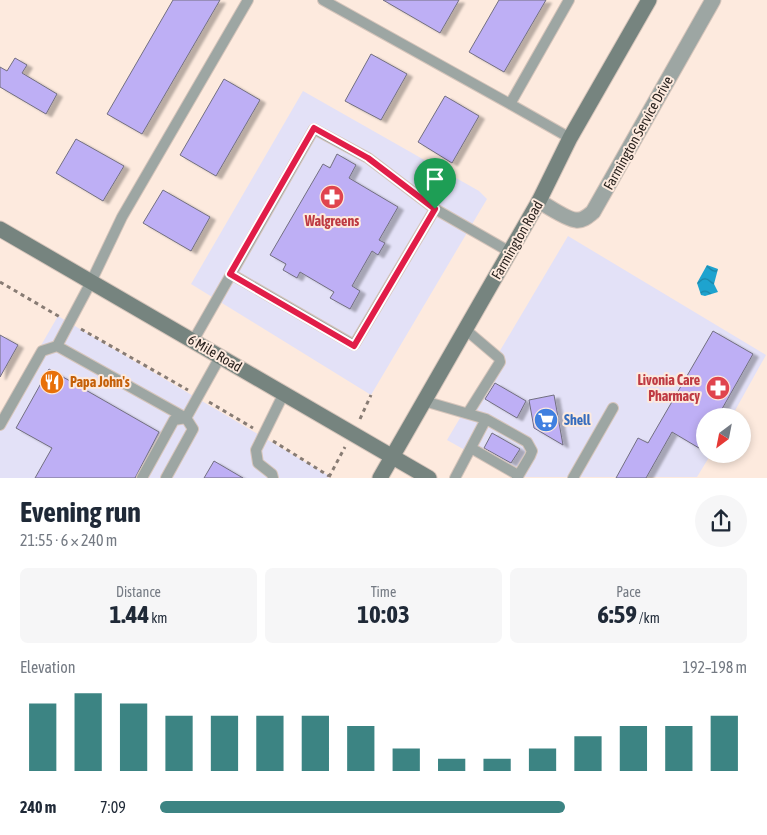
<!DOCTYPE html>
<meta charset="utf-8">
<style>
:root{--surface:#fff;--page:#f6f6f7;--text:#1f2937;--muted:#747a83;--accent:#3c8483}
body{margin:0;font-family:"Asap Condensed",sans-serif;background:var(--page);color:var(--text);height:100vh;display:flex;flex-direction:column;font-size:19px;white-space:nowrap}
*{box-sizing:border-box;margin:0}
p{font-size:16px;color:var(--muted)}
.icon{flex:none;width:28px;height:28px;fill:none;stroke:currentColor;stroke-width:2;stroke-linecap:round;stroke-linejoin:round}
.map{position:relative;height:478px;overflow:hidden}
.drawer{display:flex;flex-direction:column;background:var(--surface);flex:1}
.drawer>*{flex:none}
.needle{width:32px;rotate:212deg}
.controls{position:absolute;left:696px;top:408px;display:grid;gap:10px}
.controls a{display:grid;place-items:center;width:55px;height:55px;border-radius:50%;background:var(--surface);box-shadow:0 2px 8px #0003;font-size:25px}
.pin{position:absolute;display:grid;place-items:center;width:42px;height:42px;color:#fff;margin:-51px -21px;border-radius:50% 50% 50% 0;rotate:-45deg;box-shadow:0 0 5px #0007}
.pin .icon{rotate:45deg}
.round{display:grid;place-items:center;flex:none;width:52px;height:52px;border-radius:26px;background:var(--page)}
.summary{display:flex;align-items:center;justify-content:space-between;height:85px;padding:0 20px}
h1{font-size:28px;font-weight:700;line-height:38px}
.metrics{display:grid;grid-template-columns:repeat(3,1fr);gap:8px;height:85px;padding:5px 20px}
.metrics div{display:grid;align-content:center;border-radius:8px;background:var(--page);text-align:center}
.metrics b{font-size:25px;font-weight:700}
.metrics small{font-size:14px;font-weight:400}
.metrics p{font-size:14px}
.chart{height:140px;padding:10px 20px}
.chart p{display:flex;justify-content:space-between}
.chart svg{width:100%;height:90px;margin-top:5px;stroke:var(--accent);stroke-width:6}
ul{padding:0 20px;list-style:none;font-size:16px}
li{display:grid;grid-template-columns:80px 60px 1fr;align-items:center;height:38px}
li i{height:12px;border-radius:6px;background:var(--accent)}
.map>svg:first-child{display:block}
.commercial{fill:#e3e1f7}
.water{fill:url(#water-waves)}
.building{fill:#beaff5;stroke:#726f80;filter:url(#shadow)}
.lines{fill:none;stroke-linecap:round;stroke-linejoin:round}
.lane-casing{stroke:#d6c5bb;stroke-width:12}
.street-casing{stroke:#d6c5bb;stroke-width:17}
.secondary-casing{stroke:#d6c5bb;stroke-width:17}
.path{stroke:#887c74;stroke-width:3;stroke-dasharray:4 4;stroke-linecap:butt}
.lane{stroke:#9da6a3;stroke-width:10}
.street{stroke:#9da6a3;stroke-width:15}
.secondary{stroke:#76847f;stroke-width:15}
.route-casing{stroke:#fff;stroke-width:10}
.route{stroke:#e11d48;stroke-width:6}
.labels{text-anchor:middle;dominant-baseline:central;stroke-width:4;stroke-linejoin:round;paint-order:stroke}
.street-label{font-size:14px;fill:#261f1b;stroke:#fdeade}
.health-label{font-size:14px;font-weight:bold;fill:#be3a42;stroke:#fdeade}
.food-label{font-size:14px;font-weight:bold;fill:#c56008;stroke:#fdeade;text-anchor:start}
.shop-label{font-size:14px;font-weight:bold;fill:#366cbe;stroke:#fdeade;text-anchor:start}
</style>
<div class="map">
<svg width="767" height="478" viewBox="0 0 767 478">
<defs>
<pattern id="water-waves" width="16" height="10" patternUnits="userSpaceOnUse" patternTransform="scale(1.25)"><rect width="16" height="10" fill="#1ea3cf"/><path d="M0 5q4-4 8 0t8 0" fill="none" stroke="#1a84a7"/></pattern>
<filter id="shadow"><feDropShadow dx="5.5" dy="3" stdDeviation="1" flood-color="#0004"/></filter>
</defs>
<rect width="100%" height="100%" fill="#fdeade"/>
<path class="commercial" d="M303,91L479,191L487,199L371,395L191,284Z
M568,236L766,355L732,416H705V454H711L697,477H513L447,440Z
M58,316L329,476L328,478H0V416Z"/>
<path class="water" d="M707,265L718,269L714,284L718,292L705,296L701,295L697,283Z"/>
<path class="building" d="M173,0H220L142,134L107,114Z
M383,0H459L440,33Z
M499,0H546L504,72L469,52Z
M371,54L407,74L381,120L345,101Z
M15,58L27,65L22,73L57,94L46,114L0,87V67L7,71Z
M224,79L260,100L216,176L180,155Z
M445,96L479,116L452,163L418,142Z
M76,139L124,166L103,201L56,173Z
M337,154L356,165L349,178L398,207L379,240L385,243L378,255L372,251L352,286L360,291L350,309L330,298L334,292L300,272L297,278L283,270L286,264L270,255L323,164L330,168Z
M163,190L210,217L191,251L143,223Z
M713,331L753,354L718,416H705V438L699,448L672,432L646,478H616L638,438L648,443Z
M0,335L18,345L0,377Z
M49,369L159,432L135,478H35L52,448L16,428Z
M495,383L526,401L517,418L485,399Z
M554,395L563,445L534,428L529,400Z
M492,433L520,449L511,463L484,448Z
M214,461L243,478H204Z"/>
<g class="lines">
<g class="lane-casing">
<path id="lane" d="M323,0L510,104
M569,0L510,104L570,138
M231,274L354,345L435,209
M466,330L499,358L500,362L468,413
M193,341L314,129L368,158L435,209L510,252
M57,346L186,418L193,429L166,478
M424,401L486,419L527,442L532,451L530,456L517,478
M186,418L220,357
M0,425L42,351L57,346L91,282L122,217L248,0
M471,448L518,475
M142,478L174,420L186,418
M273,478L272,474L258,463L256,450L284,393
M455,478L486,419
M573,478L613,408"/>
</g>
<g class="street-casing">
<path id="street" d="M539,201C547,206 568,220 576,220C583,221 588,216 593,212L713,0"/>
</g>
<g class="secondary-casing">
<path id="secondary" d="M0,229L429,478
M380,478L539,201L570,138L649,0"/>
</g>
<path class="path" d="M0,282L60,317
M81,329L188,390
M209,402L253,428
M360,419L371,395
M273,441L329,476
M329,477L345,447"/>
<use href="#lane" class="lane"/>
<use href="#street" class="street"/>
<use href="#secondary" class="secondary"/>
</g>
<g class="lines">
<g class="route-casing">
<path id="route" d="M314,128L368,158L435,209L354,346L230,274Z"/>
</g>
<use href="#route" class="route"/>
</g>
<defs>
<g id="pharmacy-disc" transform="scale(1.25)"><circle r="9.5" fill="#e0444e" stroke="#fdeade"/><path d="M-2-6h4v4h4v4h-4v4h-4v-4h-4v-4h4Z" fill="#fff"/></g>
<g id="restaurant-disc" transform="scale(1.25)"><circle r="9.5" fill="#e8710a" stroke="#fdeade"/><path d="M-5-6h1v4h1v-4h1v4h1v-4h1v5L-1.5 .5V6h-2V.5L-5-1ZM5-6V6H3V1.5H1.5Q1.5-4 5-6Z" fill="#fff"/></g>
<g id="supermarket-disc" transform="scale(1.25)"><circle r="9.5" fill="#3f7fe0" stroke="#fdeade"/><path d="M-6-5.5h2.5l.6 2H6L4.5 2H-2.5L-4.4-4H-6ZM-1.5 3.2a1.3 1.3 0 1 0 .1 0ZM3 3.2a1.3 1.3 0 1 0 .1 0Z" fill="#fff"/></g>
</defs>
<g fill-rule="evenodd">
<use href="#pharmacy-disc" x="332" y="197"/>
<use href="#restaurant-disc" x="52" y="382"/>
<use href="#pharmacy-disc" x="718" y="388"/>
<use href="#supermarket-disc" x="546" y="420"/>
</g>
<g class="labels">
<g class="street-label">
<text transform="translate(638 133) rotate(-61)">Farmington Service Drive</text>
<text transform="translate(517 240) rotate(-60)">Farmington Road</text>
<text transform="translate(215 353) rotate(30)">6 Mile Road</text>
</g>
<g class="health-label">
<text x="332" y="221">Walgreens</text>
<text x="700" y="380" text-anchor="end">Livonia Care<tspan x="700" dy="16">Pharmacy</tspan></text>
</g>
<g class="food-label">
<text x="70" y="382">Papa John's</text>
</g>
<g class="shop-label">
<text x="564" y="420">Shell</text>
</g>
</g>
</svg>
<div class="controls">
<a><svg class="needle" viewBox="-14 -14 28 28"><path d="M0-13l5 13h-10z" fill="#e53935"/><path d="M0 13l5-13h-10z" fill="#747a83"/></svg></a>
</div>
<div class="pin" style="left:435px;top:209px;background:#1e9e55"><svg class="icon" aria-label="arrive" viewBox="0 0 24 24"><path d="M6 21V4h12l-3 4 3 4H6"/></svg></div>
</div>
<section class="drawer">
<div class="summary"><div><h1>Evening run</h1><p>21:55 · 6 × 240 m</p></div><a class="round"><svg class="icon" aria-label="share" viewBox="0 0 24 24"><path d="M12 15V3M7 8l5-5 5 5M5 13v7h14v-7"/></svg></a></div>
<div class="metrics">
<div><p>Distance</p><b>1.44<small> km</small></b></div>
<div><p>Time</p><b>10:03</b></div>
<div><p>Pace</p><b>6:59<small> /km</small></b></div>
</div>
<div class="chart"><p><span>Elevation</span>192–198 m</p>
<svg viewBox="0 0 160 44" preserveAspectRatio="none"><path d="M5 44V11M15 44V6M25 44V11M35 44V17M45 44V17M55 44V17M65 44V17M75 44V22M85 44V33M95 44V38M105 44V38M115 44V33M125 44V27M135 44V22M145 44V22M155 44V17"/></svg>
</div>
<ul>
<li><b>240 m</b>7:09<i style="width:69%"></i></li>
</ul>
</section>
